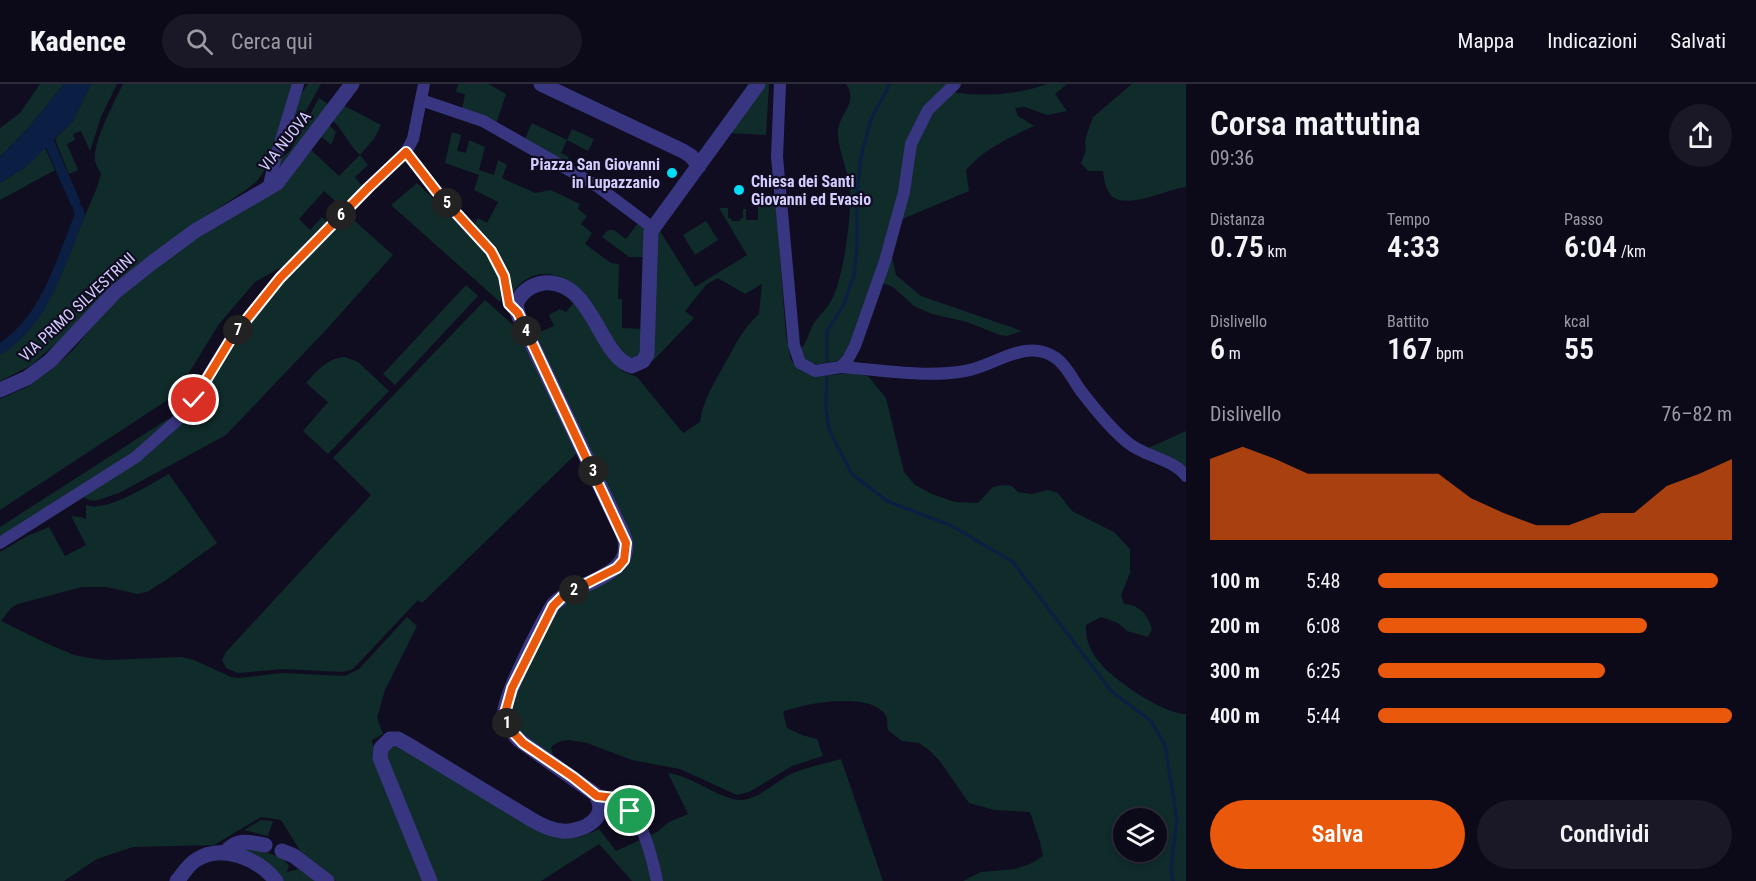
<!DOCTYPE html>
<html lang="it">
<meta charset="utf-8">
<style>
:root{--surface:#0c0a19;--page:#1a1826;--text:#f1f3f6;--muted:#9a9aa2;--line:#2c2b38;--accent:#ea580c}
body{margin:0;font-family:"Roboto Condensed",sans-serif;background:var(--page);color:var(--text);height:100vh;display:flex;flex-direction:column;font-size:22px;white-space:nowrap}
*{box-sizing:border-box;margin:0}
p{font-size:20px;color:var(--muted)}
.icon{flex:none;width:33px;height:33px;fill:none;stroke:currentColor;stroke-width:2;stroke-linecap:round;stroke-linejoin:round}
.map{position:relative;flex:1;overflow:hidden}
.sheet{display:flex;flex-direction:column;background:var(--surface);width:570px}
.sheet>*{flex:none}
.controls{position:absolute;left:1113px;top:724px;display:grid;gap:12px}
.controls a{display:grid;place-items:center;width:54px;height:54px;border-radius:50%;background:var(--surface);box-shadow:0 3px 9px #0003,0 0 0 2px var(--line);font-size:30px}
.pin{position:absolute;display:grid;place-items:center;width:51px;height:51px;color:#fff;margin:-26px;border:3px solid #fff;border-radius:50%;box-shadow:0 2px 6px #0007}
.km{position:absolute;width:30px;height:30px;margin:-15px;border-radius:50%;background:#222;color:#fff;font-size:16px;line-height:30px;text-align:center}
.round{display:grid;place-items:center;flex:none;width:63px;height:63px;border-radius:32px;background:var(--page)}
.overview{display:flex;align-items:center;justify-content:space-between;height:102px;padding:0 24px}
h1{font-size:33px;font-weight:600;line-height:45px}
.metrics{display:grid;grid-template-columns:repeat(3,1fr);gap:9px;height:102px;padding:6px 24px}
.metrics div{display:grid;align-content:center}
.metrics b{font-size:30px;font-weight:600}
.metrics small{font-size:16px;font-weight:400}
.metrics p{font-size:16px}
.chart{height:168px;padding:12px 24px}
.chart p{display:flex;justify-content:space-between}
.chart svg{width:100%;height:108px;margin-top:6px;fill:var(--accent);opacity:.7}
.primary-button{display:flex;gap:12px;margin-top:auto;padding:12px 24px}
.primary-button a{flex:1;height:69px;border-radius:36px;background:var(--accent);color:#fff;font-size:24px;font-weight:600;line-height:69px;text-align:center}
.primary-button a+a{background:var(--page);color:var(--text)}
ul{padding:0 24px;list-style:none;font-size:20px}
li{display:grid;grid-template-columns:96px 72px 1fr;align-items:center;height:45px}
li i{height:15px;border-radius:8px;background:var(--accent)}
header{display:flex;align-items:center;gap:36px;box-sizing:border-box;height:84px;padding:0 30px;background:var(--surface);border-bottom:2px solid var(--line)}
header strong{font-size:28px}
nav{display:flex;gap:33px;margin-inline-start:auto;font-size:21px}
.search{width:420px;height:54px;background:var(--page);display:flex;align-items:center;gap:15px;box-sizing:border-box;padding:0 21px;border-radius:33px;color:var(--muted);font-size:22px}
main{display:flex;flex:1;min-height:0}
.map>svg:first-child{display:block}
.green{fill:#0f2b2a;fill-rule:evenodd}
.water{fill:#0a1f43}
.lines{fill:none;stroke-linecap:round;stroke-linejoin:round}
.stream{stroke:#0a1f43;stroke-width:3}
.canal{stroke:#0a1f43;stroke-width:10}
.minor{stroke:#393681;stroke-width:12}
.tertiary{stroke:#393681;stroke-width:15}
.route-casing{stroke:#fff;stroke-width:12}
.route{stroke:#ea580c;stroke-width:8}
.poi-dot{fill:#00def8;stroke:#100d21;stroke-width:2}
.labels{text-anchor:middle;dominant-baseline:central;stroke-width:4.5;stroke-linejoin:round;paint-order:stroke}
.street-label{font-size:16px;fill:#d3cdff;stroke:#100d21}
.poi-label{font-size:16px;font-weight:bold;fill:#d3cdff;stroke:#100d21;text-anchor:end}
</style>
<header>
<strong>Kadence</strong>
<div class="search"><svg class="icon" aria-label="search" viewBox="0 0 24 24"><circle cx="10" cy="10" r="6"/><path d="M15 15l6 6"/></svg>Cerca qui</div>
<nav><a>Mappa</a><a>Indicazioni</a><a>Salvati</a></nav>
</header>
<main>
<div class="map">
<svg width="1186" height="797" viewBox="0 0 1186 797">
<rect width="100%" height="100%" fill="#100d21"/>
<path class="green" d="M40,0H64L30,42L0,73V44L20,29Z
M91,0H117L101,33L90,67L81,47L73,50L75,56L67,60L78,86L69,90L55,55L73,37Z
M123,0H294L273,69L266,84L257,97L246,106L200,136L30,282L0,297V269C20,256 33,242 46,222L96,106L101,90C99,86 96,81 95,77C92,60 115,16 123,0Z
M308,0H321L283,68L298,14Z
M458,0H489L506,10L496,40L462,25L465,10L456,8Z
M765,0H769L766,51L730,49Z
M846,0H949L934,13L900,100L881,179L853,260L838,277L819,280L810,279L804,275L799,267C808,258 808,249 814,239C820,230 829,223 833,213C844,189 852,131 850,104C848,86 839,69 838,51C836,31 860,20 846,0Z
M1047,0H1067L1055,10L1067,27L1047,31L1025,23L1015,24L1018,32L1034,42C1009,54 984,65 966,86L969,107L900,136L915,62L928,35L951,8C982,13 1017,11 1047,0Z
M1132,0H1186V103C1167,105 1123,128 1110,110C1105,104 1104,94 1103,87H1088L1081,79L1086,66L1085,58L1087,50L1093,33Z
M319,14L331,22L280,87L279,76L290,67Z
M341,20L381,41L374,55L360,71L368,81L355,93L362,102L342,123L324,107L299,135L310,146L322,133L327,138L287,180L255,198L219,240L187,292L166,317L0,426V315L27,303L52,285L72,267L113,219L186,161L259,118L327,39L336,48L331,61L322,53L310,65L339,92L360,71C348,60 343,45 331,35Z
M532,39L567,56L572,45L594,55L588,67L567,56L561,69L569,73L566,79L524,57Z
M452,48L461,51L457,67L466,69L469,56L485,63L479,86L494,91L498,76L507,81L502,94L535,109L551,106L580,120L578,125L587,132L581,140L592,149L585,160L611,179L619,180L618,215H622V244L643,245L639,270L633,274L626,272L565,195C545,185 524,190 512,210L474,141L478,134L487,139L498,118L474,106L479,91L445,79Z
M45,64L55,86L0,116V99L27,82Z
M417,99C439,121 515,185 500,218L391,121Z
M775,110L786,251L791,276L797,284L815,292L855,289L868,292L886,314L904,388L915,401L932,410L955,418L978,419L993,403L1003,401L1012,402L1018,408L1032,410L1048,406L1058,409L1072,427L1114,448L1130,465V489L1121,511L1124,520C1140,521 1148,531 1152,545L1148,553L1127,547L1118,539L1101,533L1086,541C1085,556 1091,569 1101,580C1114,596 1165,631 1186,630V797H963L981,788L1015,785L1032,779L1043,772L1040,758L1030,728L994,726L969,719L939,676L929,666L919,659L902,657L888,646C887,643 888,636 886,632C873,607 804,619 783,628L787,644L802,651L817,655L823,672L792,682L749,708L737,711L680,685L632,676L587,659L569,656L561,657L553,661L551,664L554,674L520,650L511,630L513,613L555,528L573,513L626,484L633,470L632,458L533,251L554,242L549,231L560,225L566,228L575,217L610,273L622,287L637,293L683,349L700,338C703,316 713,301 724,281C735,262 742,245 759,230L762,200L745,210L718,194L707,200L685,227L694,234L652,278L655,151L658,144L695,203L747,171L719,124H728V134H731V137H740L741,134H743V125H746V136H758V120H762L763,114H769ZM1124,735H1156V768H1124Z
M348,131L393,171L325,247L226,351L119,409L95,417L89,416L83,413L145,373L182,340L242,250L291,190Z
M706,137L718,156L695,171L683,151Z
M638,139L645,144L644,173H629L602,153L608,146H614L626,155Z
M891,168L896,191L921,212L1022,247L1007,252L1000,251L967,238L932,230L914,222L893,203L883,199Z
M466,201L478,212L395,301L383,290Z
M485,216L512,240L522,256L577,369L422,519L418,516L353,585L343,588L284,585L238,589L226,584L222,576L226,568L371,411L333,374Z
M345,273L358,278L389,307L328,370L303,347L328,318L306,299C317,287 327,274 345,273Z
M171,333L158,348L129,372L0,453V443Z
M1186,347V388L1144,366Z
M169,390L217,459L166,496L147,508L137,510L107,503H82L18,520L11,524L1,537L48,560L74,571L89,574L105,576L181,573L194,576L231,593L239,594L283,589L345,592L359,585L407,533L417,542L385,606L377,634L383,650L372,656L377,678L425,797H336L304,773L281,736L261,733L214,761L133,763L97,775L64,797H0V468L27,452L49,443L65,472L86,461L71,432L80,433L86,435V421C107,429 150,400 169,390Z
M393,661L570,754L581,753L599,745L616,767L642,755L654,797H632L599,760L541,797H436L385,674L387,663Z
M841,675L883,797H661L648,752L657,748L669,738L688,730L668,689C693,693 710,709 733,715C754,721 774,698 791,690C807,683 824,680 841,675Z
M261,736L273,737L268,752L244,746Z
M249,763L280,773L289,781L287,788L299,785L316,797H283L239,764Z"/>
<path class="water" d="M64,0H91L73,37L27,82L0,99V73L30,42Z"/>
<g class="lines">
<path class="stream" d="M827,281V247L844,220L854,191L857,161V110L861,73L871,35L890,0
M827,287L826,323L829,346L852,390L887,417L952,442L1013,478L1111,607L1151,637L1165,661L1177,736L1171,784L1173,797"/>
<path class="canal" d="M50,60L75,118
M0,265C46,236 60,179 80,131L78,125"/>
<path class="minor" d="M780,0L777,73L794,261L800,279L815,287L841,283L848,275L855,262L885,177L904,108L911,60L928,26L955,0
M421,16L483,37L597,102L653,144
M406,68L439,111L491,167L504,192L509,220L518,229
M268,105L275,76L298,0
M841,283C882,286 924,294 965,287C995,282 1026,253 1056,274C1067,282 1073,296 1081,307C1094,324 1110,344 1127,358C1144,373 1172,374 1186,392
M0,459L136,373L181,333L193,316L231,255L280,194L368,104L406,68L413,55L424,0
M597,712C603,713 610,712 616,715C641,725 652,773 657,797"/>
<path class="tertiary" d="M541,0L683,67L691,72L699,82
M0,306L27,294L50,277L114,209L153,178L195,147L277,99L352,0
M282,767L294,772L327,797
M225,769C236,754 249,758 265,761
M177,797C183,790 188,781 196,776C222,759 259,775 276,797
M430,797L380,674L381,664L390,655H398L407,660L534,737C543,742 552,746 562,747C582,749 612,733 595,710L519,656C511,648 505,638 505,627C506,608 542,539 553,521C574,497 640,493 623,450L520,235C517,227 514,220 520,213C525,205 535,200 544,199C593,195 599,274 632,282L643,277L647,270L651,147L758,0"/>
</g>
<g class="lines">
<g class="route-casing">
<path id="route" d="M194,316L231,255L280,194L368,104L406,68L437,108L491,167L504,192L509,220L518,229L626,459L624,476L617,484L564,511L553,522L512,604L505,629L510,645L523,659L573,693L597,712L615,714L630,727"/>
</g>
<use href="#route" class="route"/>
</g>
<g class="poi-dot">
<circle cx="672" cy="89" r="6"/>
<circle cx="739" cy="106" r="6"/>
</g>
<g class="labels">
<g class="street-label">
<text transform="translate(285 57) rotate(-51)">VIA NUOVA</text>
<text transform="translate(77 223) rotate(-43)">VIA PRIMO SILVESTRINI</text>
</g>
<g class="poi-label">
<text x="660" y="80">Piazza San Giovanni<tspan x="660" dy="18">in Lupazzanio</tspan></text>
<text x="751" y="97" text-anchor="start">Chiesa dei Santi<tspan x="751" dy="18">Giovanni ed Evasio</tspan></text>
</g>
</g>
</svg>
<div class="controls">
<a><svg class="icon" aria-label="layers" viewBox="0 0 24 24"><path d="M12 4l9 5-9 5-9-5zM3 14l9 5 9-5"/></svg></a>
</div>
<div class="pin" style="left:630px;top:727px;background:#1e9e55"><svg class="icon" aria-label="arrive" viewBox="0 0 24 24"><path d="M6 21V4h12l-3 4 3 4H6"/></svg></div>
<div class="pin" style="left:194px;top:316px;background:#d93025"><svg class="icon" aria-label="check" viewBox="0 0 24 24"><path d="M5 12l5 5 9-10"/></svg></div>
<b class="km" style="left:507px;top:639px">1</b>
<b class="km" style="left:574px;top:506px">2</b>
<b class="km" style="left:593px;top:387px">3</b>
<b class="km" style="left:526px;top:247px">4</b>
<b class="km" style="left:447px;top:119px">5</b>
<b class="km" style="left:341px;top:131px">6</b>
<b class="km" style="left:238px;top:246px">7</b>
</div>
<section class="sheet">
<div class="overview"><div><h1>Corsa mattutina</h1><p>09:36</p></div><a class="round"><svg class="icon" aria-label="share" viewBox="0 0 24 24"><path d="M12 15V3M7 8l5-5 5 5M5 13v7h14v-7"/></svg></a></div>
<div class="metrics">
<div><p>Distanza</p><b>0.75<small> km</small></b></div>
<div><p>Tempo</p><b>4:33</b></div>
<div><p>Passo</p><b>6:04<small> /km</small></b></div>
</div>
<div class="metrics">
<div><p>Dislivello</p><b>6<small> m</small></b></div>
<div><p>Battito</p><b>167<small> bpm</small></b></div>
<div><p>kcal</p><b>55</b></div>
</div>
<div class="chart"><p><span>Dislivello</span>76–82 m</p>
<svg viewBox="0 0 160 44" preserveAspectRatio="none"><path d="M0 44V11L10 6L20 11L30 17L40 17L50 17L60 17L70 17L80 27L90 33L100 38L110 38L120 33L130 33L140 22L150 17L160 11V44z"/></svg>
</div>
<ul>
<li><b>100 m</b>5:48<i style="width:96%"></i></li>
<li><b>200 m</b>6:08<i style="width:76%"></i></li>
<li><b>300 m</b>6:25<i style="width:64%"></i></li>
<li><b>400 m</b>5:44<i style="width:100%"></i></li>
</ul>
<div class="primary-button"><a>Salva</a><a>Condividi</a></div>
</section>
</main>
